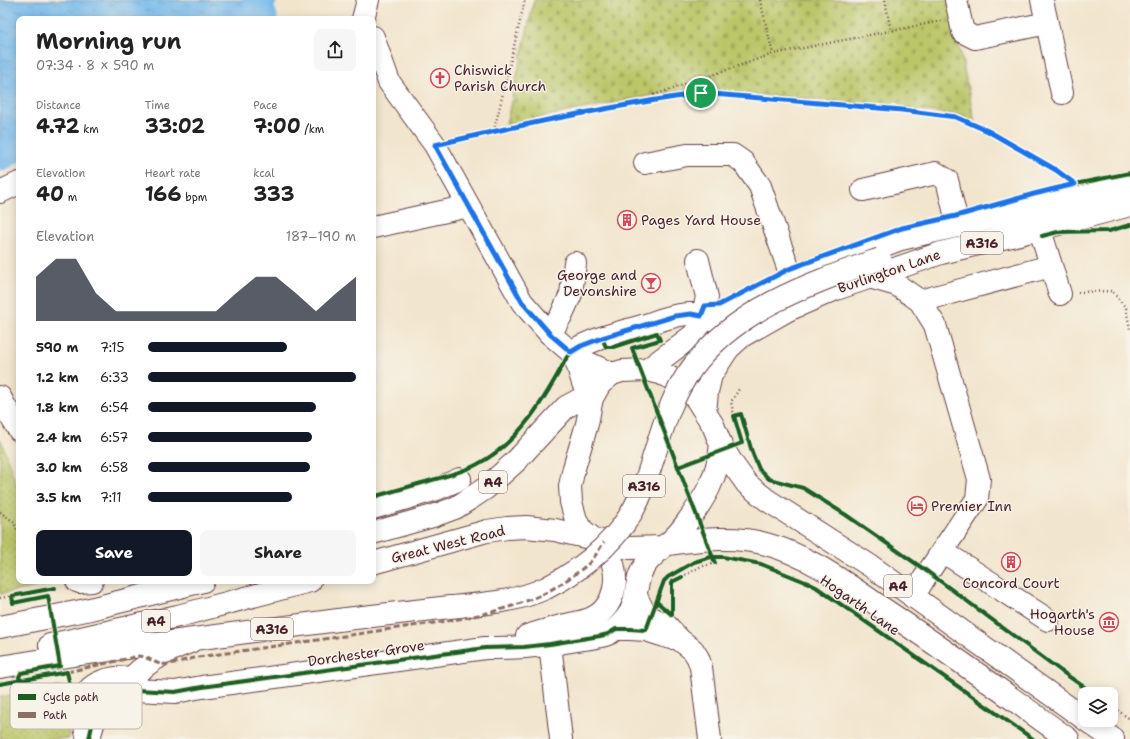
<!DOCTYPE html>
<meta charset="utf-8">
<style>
:root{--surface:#fff;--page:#f6f6f6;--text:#222;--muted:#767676;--accent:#111827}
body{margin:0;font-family:"Shantell Sans",sans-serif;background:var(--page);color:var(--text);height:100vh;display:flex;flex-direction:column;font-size:15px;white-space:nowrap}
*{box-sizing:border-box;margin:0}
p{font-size:13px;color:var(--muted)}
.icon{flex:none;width:22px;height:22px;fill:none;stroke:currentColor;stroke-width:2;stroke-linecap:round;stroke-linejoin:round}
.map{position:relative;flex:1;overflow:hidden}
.side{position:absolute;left:16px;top:16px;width:360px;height:568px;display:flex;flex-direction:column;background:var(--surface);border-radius:8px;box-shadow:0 2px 10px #0003}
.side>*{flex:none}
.fabs{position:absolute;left:1078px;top:687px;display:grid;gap:8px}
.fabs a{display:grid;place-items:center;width:40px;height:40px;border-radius:8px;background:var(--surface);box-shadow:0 2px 10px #0003;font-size:20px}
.pin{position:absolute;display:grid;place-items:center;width:34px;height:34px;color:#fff;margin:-17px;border:2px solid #fff;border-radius:50%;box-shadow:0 1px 4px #0007}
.round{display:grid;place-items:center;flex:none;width:42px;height:42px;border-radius:8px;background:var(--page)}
.headline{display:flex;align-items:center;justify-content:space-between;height:68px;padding:0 20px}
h1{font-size:22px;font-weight:700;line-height:30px}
.metrics{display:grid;grid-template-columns:repeat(3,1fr);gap:6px;height:68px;padding:4px 20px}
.metrics div{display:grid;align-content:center}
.metrics b{font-size:20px;font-weight:700}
.metrics small{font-size:11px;font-weight:400}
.metrics p{font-size:11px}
.chart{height:112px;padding:8px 20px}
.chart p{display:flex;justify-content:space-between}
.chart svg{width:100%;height:72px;margin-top:4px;fill:var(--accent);opacity:.7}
.action{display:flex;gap:8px;margin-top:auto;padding:8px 20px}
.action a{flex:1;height:46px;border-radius:8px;background:var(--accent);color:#fff;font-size:16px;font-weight:700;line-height:46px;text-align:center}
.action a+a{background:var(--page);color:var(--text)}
ul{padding:0 20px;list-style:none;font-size:13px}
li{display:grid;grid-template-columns:64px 48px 1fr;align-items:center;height:30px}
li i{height:10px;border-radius:5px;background:var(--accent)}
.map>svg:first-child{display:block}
.cemetery{fill:url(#cemetery-stones);stroke:#82724a}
.park{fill:url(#park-dots);stroke:#82724a}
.water{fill:url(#water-ripples);stroke:#606c8b}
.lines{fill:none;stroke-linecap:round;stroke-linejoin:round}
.river{stroke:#75b9eb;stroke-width:29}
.minor-casing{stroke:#633d43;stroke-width:24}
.major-casing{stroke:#633d43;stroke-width:24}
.highway-casing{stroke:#633d43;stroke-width:24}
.path{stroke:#633d43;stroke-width:2.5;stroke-dasharray:1 3;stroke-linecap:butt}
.minor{stroke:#fff;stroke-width:22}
.major{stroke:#fff;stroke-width:22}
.highway{stroke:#fff;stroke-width:22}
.highway-bridge-casing{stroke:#633d43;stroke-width:24;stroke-linecap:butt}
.highway-bridge{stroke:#fff;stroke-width:22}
.quiet{stroke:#8d6e63;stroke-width:3;stroke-dasharray:6 3;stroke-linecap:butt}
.cycleway-casing{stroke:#f7f3e8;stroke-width:6}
.cycleway{stroke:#1b5e20;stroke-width:4}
.route-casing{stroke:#fff;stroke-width:8}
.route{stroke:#1a73e8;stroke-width:5}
.labels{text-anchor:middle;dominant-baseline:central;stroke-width:3;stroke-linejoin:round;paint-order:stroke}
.shield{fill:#f7f3e8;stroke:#7e5f64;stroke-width:1}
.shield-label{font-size:13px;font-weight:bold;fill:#4a1f2b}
.poi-label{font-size:14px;fill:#4a1f2b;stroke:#f7f3e8;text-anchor:start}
.street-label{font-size:14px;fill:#4a1f2b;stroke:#f7f3e8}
.key{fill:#f7f3e8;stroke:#c3b3af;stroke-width:1}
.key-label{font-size:11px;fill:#4a1f2b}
</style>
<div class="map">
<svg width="1130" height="739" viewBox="0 0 1130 739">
<defs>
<pattern id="cemetery-stones" width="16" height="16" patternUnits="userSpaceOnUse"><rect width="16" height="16" fill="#bac668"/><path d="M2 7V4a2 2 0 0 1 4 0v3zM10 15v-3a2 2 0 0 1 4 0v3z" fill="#a1aa5a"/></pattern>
<pattern id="park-dots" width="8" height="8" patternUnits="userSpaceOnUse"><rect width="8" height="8" fill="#bac668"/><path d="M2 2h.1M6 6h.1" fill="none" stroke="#a1aa5a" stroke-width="1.8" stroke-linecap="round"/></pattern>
<pattern id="water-ripples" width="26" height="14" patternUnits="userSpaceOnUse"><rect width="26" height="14" fill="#75b9eb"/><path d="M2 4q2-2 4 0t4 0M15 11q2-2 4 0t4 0" fill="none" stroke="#6296bf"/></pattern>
</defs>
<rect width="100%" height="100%" fill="#f7f3e8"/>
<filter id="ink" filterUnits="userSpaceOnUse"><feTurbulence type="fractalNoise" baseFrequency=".025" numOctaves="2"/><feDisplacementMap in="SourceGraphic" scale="8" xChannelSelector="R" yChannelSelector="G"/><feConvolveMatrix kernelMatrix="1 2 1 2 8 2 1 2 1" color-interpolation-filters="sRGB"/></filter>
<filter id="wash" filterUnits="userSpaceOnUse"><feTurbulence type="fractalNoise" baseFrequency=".012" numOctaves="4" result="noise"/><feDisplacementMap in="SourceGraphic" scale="16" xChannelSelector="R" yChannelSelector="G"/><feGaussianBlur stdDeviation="0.9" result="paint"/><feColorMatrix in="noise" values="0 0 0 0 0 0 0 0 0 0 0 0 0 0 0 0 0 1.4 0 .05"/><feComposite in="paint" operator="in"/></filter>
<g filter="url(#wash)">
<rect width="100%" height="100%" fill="#f2e5cd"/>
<path class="cemetery" d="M534,0H950L975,123L957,115L902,108L701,89L654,95L506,124Z"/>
<path class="park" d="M0,440H1L19,492V581H49V585L0,594Z
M62,686L69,739H0V697Z"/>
<path class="water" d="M0,0H262L257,3L263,17L258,19H19V145L0,157Z"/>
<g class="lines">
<path class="river" d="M258,19L263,17L257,3L262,0
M0,157L19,145"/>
</g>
</g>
<g filter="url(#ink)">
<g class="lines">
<g class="minor-casing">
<path id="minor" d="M956,0L963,32L975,38L1047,23
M1042,0L1062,93
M363,19L368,0
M373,37L389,82L435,145L522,302L550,334L571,352L575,357L583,383L593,396
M645,163L687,155H733L743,162L760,186L792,279
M863,190L936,173L947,180L958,226
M0,192L19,183
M1034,211L1060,294
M373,227L469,206
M698,260L707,297L705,306L701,316
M869,277L897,285L920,301L935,325L979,479L977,499L925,577L913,597
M920,301L1051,266
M550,334L561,316L571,294L575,263
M571,352C593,338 621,332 646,325C660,320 676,314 691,314C699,315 705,318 712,321
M575,357L612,374
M0,397L11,417L19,430
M373,508L434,490L460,479
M942,551L1048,620
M77,581L80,582L92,581
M636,596L643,610L650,617L667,626L680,640L693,650L698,658L701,667L710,739
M616,629H630L646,630L671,638
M550,644L561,739"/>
</g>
<g class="major-casing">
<path id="major" d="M527,636C540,632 553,628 566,625C573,623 582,622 590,619C610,611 618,589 614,568C612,559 608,551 604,542
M118,690H136L175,692L202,687L485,648C499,648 512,648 525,647C543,646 560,643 577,640C588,638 601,638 610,633C618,628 626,619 631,611C636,599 636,589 639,578C642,565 654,555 663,547
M88,739C85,728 82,716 83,705C85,679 116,676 136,678
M89,739C92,726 95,714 103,702C107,697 112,695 117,691C125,685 132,677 140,670C155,658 173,648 190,642"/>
</g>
<g class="highway-casing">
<path id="highway" d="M647,370L712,321L750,300L792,279L901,239L1130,186
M705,413L707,392L711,375L728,349L742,336L788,310L836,289L941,253L1040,229L1130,205
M721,445C717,479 705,498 685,525C679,533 671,542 663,547L629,548L594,539L583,531L576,520L571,502L570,486L574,468L587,424L592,398L600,384L612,374L622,371L647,370L660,373L673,379L688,390L697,400L713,425L721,445L734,466L747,484L767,500L872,567L1085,719
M373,533L433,516L455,508L471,498L486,488L515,462L566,407L579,400L592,398
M667,544C699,540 734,535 766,544C808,555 847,584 882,608C945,650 1006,694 1068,739
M373,563L487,531L507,528L526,527L555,530L594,539
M0,627L86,610L203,581
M50,645L178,616L310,581
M0,667L80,654L346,619
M1086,720L1113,739"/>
</g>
<path class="path" d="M760,0L773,54
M885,0L891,31
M655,99L654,95L773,54L941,21
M494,131L525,0
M453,140L494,131L655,99L701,93L902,111L956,117L988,131L1056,170L1070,180
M1078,292L1112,291L1126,308L1130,329
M536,409L559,371
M734,416L731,402L739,389
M741,438L734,416L741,414L752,452L758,464
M473,466L491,456
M773,480L803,488L846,515L913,561
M0,512L14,522L19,535
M736,560L761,564L798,579
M944,583L1061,671L1094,694
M44,597L13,603L12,596L55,588
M0,598L12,596
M658,598C660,593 661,587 664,582C669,574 691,564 700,561
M672,607V582L700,567L715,563L714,560
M869,624L1032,739
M1111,706L1130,719"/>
<use href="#minor" class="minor"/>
<use href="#major" class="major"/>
<use href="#highway" class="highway"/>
<g class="highway-bridge-casing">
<path id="highway-bridge" d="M346,619C381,615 415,611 450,607C483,604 516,602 546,588C586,568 626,534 642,491C658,450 665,404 692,368C736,308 812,283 880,259"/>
</g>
<use href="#highway-bridge" class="highway-bridge"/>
<path class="quiet" d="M67,672L139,656C148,657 153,662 160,664C167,666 189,659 198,657C262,648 326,639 390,629C442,622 497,616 545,593C557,587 583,570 592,560C596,555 600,548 604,542"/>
<g class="cycleway-casing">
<path id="cycleway" d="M1042,236L1058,232L1109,231L1130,225
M705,306L719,305L789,269L902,228L956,216L1034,194L1075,184L1130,173
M678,467L715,563
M373,497C393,491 412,486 432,480C447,476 462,472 476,465C519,443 545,399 567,357C577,347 590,343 602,338L606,347H613L657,333L660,340L632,348L678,467L742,443L734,416L741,414L752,452L759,469L769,479L803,488L846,515L928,572L1061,671L1094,694
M657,602L672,615V582L682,577
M20,680L19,677L21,673L60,666L48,596L13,603L12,596L55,588
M0,684L67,672L74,703L98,710
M89,739L93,721L98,710L106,699L118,690H136L175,692L202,687L485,648L524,647L550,644L600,636L608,634L616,629H630L646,630L664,581L668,577L694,562L711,557H723L761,564L808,583L816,587L1033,739"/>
</g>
<use href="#cycleway" class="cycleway"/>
</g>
</g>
<g class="lines" filter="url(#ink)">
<g class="route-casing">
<path id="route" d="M701,93L902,110L956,117L988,131L1056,170L1075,184L1034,194L956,216L902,228L789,269L719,305L705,306L701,316L691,314L675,316L602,338L581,346L571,352L550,334L522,302L435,145C523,124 612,106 701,93Z"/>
</g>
<use href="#route" class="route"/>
</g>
<defs>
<g id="church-ring" transform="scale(1)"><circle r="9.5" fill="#f7f3e8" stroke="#d1495b" stroke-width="1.5"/><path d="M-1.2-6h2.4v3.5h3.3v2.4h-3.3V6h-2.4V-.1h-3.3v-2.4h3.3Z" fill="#d1495b"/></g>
<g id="building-ring" transform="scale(1)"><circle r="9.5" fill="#f7f3e8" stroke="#d1495b" stroke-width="1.5"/><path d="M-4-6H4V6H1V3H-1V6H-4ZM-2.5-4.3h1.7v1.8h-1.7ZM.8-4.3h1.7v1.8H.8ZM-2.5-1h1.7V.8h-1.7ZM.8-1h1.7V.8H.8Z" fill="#d1495b"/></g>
<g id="bar-ring" transform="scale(1)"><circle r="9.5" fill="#f7f3e8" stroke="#d1495b" stroke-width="1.5"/><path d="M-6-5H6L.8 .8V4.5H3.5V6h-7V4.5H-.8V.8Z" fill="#d1495b"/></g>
<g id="hotel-ring" transform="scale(1)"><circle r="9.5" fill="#f7f3e8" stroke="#d1495b" stroke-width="1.5"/><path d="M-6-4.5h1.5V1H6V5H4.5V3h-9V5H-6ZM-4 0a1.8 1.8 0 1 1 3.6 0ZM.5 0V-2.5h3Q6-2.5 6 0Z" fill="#d1495b"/></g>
<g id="museum-ring" transform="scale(1)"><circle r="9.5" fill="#f7f3e8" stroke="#d1495b" stroke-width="1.5"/><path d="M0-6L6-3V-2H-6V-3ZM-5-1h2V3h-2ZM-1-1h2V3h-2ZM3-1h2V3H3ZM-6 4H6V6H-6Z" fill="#d1495b"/></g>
</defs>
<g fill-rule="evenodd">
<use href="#church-ring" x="440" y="78"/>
<use href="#building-ring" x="627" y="220"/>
<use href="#bar-ring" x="651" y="283"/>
<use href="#hotel-ring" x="917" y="506"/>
<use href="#building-ring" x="1011" y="562"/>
<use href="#museum-ring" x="1109" y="622"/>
</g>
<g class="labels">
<g class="shield">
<rect x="961" y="232" width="42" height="22" rx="3"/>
<rect x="479" y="471" width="28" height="22" rx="3"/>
<rect x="623" y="475" width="42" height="22" rx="3"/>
<rect x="884" y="575" width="28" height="22" rx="3"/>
<rect x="142" y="610" width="28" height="22" rx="3"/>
<rect x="251" y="618" width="42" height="22" rx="3"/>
</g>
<g class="shield-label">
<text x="982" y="243">A316</text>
<text x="493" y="482">A4</text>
<text x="644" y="486">A316</text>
<text x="898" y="586">A4</text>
<text x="156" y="621">A4</text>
<text x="272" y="629">A316</text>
</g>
<g class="poi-label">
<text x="454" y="70">Chiswick<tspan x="454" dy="16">Parish Church</tspan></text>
<text x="641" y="220">Pages Yard House</text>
<text x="637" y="275" text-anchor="end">George and<tspan x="637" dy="16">Devonshire</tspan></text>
<text x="931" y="506">Premier Inn</text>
<text x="1011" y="583" text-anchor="middle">Concord Court</text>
<text x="1095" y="614" text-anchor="end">Hogarth's<tspan x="1095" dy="16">House</tspan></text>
</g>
<g class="street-label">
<text transform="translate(889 271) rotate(-19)">Burlington Lane</text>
<text transform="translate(448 544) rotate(-14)">Great West Road</text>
<text transform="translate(860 605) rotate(35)">Hogarth Lane</text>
<text transform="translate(366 653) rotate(-8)">Dorchester Grove</text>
</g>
</g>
<rect x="10" y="683" width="132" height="46" rx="6" class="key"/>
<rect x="18" y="694" width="18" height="6" fill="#1b5e20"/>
<rect x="18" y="712" width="18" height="6" fill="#8d6e63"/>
<g class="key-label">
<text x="43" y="701">Cycle path</text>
<text x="43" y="719">Path</text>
</g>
</svg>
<div class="fabs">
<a><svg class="icon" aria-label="layers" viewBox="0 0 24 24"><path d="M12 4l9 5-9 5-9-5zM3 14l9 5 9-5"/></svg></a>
</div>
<div class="pin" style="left:701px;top:93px;background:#1e9e55"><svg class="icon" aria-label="arrive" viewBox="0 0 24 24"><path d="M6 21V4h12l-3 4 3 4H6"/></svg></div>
<section class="side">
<div class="headline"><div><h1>Morning run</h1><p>07:34 · 8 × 590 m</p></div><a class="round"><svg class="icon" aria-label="share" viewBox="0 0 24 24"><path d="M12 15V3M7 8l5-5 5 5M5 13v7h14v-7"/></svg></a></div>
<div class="metrics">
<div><p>Distance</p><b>4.72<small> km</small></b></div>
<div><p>Time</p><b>33:02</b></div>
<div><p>Pace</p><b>7:00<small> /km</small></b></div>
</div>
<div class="metrics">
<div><p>Elevation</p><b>40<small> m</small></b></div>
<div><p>Heart rate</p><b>166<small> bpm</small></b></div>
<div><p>kcal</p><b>333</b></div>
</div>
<div class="chart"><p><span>Elevation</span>187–190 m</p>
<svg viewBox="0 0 160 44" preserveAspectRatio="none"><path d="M0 44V17L10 6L20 6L30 27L40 38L50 38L60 38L70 38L80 38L90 38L100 27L110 17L120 17L130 27L140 38L150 27L160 17V44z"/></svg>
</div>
<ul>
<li><b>590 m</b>7:15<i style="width:67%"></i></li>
<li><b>1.2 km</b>6:33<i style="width:100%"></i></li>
<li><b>1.8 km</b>6:54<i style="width:81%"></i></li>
<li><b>2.4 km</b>6:57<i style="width:79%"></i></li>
<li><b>3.0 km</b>6:58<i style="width:78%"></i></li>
<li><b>3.5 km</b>7:11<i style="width:69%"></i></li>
</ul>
<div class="action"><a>Save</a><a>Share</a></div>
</section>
</div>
